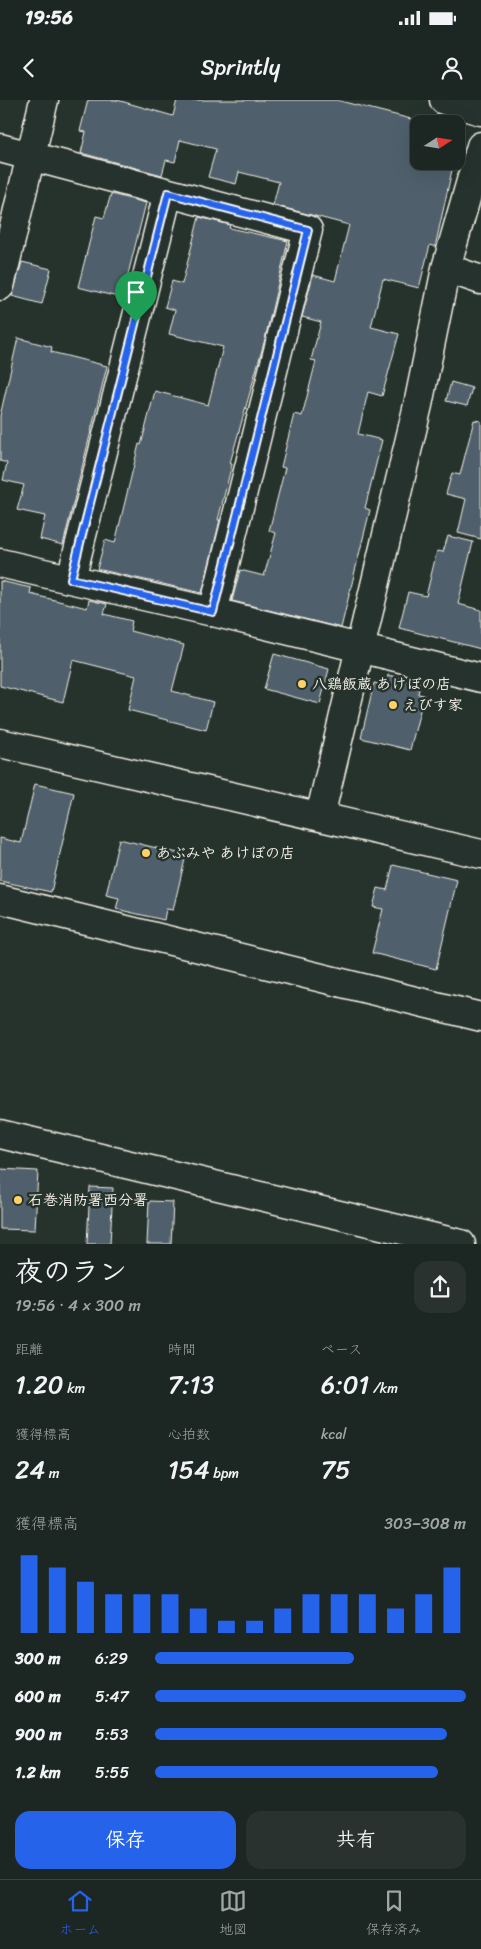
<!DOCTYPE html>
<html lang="ja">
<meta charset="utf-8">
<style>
:root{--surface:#1c2622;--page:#29322f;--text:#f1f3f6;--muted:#a0a5a5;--line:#3a4340;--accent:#2563eb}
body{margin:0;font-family:Sriracha,"Klee One",sans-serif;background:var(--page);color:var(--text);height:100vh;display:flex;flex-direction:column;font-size:19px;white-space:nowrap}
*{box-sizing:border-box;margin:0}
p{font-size:16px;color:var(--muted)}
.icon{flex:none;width:28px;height:28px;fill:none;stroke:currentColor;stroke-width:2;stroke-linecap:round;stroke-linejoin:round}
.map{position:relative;height:1144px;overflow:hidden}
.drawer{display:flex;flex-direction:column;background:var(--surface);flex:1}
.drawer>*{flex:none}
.needle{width:32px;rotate:78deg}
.buttons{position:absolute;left:410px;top:15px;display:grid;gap:10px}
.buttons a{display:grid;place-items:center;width:55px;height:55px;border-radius:10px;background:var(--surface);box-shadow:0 5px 20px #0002,0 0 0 1px var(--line);font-size:25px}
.pin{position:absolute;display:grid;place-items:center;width:42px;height:42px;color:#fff;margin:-51px -21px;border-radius:50% 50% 50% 0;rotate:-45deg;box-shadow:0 0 5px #0007}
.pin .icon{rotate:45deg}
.round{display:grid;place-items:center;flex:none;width:52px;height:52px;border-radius:15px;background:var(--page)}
.overview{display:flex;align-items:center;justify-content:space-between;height:85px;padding:0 15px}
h1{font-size:28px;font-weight:600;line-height:38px}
.figures{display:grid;grid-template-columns:repeat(3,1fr);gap:8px;height:85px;padding:5px 15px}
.figures div{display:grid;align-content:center}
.figures b{font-size:25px;font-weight:600}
.figures small{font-size:14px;font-weight:400}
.figures p{font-size:14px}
.chart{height:140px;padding:10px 15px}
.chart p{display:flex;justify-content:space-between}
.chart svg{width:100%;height:90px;margin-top:5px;stroke:var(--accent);stroke-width:6}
.button{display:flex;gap:10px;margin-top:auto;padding:10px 15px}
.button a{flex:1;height:58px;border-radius:15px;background:var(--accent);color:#fff;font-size:20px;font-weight:600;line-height:58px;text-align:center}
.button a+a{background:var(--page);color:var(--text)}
ul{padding:0 15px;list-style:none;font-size:16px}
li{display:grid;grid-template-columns:80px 60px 1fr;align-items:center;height:38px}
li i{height:12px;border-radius:6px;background:var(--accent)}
.status{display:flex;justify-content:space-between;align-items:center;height:35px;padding:0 25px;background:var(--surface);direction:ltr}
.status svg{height:14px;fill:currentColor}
header{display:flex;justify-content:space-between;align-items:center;height:65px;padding:0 15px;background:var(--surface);font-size:22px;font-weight:600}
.dock{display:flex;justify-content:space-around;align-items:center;height:70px;border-top:1px solid var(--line);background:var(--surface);font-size:14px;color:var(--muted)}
.dock a{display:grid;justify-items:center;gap:2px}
.dock .on{color:var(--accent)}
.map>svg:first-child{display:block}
.building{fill:#4f606c;stroke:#f4f1e8}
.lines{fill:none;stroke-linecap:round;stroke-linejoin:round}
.minor-casing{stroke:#f4f1e8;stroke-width:31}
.minor{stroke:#26332d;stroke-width:28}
.route-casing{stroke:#fff;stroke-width:10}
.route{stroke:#2563eb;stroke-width:6}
.poi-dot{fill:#ffd166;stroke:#26332d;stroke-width:2}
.labels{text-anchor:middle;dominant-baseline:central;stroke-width:5;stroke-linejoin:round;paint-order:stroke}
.poi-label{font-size:15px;font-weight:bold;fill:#f4f1e8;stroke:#26332d;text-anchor:start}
</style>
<div class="status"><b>19:56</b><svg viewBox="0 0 49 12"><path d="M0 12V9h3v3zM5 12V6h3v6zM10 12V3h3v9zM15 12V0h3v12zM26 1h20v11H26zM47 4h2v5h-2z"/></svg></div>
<header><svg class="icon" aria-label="back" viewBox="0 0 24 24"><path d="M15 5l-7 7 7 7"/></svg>Sprintly<svg class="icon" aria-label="person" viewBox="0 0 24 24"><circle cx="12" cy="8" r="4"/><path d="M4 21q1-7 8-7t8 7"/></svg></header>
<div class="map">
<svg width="481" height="1144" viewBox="0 0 481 1144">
<rect width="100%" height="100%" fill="#26332d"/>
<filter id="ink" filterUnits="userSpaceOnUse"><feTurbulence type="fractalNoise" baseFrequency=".02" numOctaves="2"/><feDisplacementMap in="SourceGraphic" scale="10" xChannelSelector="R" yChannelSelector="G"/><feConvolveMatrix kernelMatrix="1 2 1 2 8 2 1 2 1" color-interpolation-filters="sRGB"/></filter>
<g filter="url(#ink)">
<path class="building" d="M88,0H117L173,16L177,0H336L419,21V61H454L435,147L430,145L419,188L383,179L371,227L399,234L382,296L368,292L358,334L382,340L365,408L370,410L341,528L232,501L240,470L264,476L276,433L269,431L285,368L281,367L294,314L302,316L316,261L311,260L321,222L302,217L313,175L335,181L349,125L273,105L279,82L239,72L236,84L208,77L216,49L180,40L175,62L166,60L162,75L81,53L86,32L80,31Z
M111,94L146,103L122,198L78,187L96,116L104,118Z
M199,117L230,125L229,128L288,141L265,239L230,363L232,364L218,420H220L202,493L97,469L105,440L115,443L139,344L141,345L155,291L208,305L223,247L169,234L175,210L165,207L172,181L182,184Z
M22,162L51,169L42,204L12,196Z
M18,238L52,247L51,252L107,266L63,445L40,439L45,416L17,410L24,385L3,380L7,363L0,361V316Z
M451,282L472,288L467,306L446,301Z
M474,320L481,321V439L458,433L466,399L446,394L452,373L460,375Z
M448,436L473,442L458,504L481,510V549L399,528L408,492L426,496L437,451L443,452Z
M0,481L31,488L30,494L87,508L89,500L107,504L104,514L132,521L130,531L184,545L172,591L213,602L206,630L128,610L136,576L73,560L63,602L0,586Z
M274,554L329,569L320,604L264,589Z
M388,575L420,583L418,594L424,595L410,650L361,638L374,583L386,585Z
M35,684L74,693L51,792L0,781V738L21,743Z
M119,739L186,755L173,810L166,809L164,820L116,809L119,798L106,795Z
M393,765L457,780L436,869L372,853L383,809L373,807L378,788L387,790Z
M0,1069L38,1071L35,1130L0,1129Z
M90,1087L113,1088L110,1144H87Z
M149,1101L173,1102L171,1144H147Z"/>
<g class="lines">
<g class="minor-casing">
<path id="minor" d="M444,0L481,11
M0,48L308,130L213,512
M446,168L481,180
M0,186L44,0
M0,463L213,512L481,578
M71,479L168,93
M0,643L481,754
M320,716L418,305L446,168L481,46
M0,799L481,917
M0,1034L461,1144"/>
</g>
<use href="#minor" class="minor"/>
</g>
</g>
<g class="lines" filter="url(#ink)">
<g class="route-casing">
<path id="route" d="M168,93L308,130L213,512L71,479Z"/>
</g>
<use href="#route" class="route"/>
</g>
<g class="poi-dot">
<circle cx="302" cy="584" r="5"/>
<circle cx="393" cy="605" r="5"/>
<circle cx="146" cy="753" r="5"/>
<circle cx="18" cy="1100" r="5"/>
</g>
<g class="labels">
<g class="poi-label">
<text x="312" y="584">八鶏飯蔵 あけぼの店</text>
<text x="403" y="605">えびす家</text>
<text x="156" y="753">あぶみや あけぼの店</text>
<text x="28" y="1100">石巻消防署西分署</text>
</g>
</g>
</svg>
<div class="buttons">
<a><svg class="needle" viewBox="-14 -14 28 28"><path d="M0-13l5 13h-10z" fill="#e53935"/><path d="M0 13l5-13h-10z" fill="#a0a5a5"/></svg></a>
</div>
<div class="pin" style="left:136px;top:222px;background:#1e9e55"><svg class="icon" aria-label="arrive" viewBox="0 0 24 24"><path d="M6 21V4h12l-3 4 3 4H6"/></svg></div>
</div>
<section class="drawer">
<div class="overview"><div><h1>夜のラン</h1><p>19:56 · 4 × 300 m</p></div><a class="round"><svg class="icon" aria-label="share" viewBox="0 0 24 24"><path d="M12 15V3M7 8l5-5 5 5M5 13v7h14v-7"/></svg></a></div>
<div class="figures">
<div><p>距離</p><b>1.20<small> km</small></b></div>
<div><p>時間</p><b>7:13</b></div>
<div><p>ペース</p><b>6:01<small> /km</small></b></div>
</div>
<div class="figures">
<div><p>獲得標高</p><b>24<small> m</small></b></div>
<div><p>心拍数</p><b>154<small> bpm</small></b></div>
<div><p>kcal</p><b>75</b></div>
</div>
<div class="chart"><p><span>獲得標高</span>303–308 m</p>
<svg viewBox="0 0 160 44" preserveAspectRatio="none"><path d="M5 44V6M15 44V12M25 44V19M35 44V25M45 44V25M55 44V25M65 44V32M75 44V38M85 44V38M95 44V32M105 44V25M115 44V25M125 44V25M135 44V32M145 44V25M155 44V12"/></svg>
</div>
<ul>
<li><b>300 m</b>6:29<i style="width:64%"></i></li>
<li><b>600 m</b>5:47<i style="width:100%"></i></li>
<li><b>900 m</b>5:53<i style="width:94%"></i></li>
<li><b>1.2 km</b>5:55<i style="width:91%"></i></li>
</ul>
<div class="button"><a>保存</a><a>共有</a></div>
</section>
<nav class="dock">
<a class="on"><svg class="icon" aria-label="home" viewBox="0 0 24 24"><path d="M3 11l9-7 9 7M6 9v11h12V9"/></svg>ホーム</a>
<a><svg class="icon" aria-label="map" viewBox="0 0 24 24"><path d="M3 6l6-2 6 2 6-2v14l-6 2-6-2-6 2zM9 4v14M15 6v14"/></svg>地図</a>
<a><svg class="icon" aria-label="saved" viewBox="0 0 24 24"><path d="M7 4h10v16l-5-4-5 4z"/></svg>保存済み</a>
</nav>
